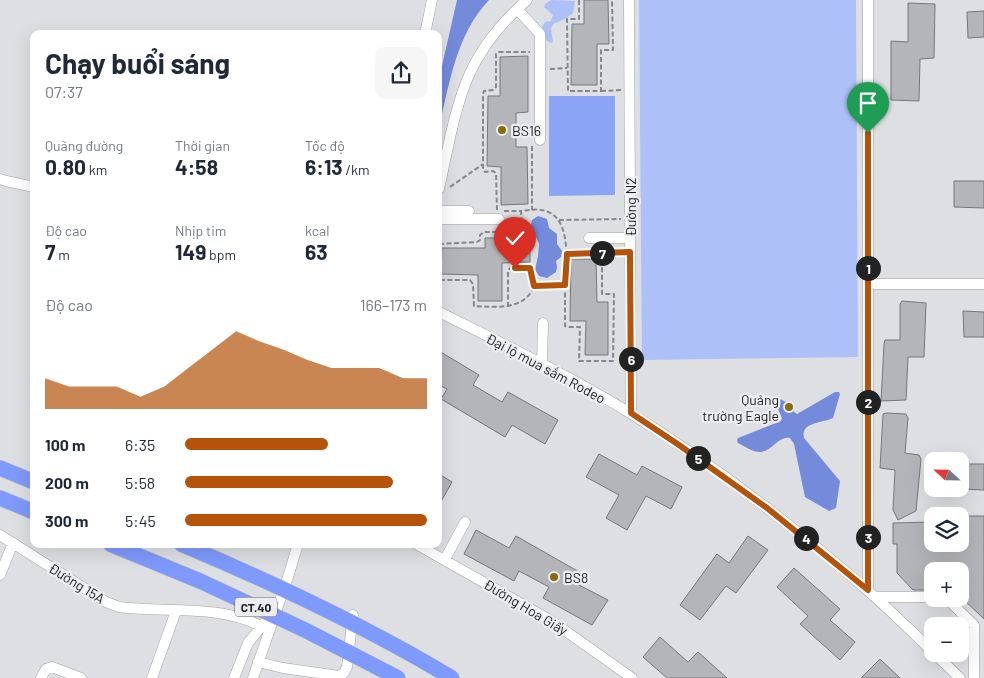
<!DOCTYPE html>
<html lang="vi">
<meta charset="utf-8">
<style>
:root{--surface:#fff;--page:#f6f6f7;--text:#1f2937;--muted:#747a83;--accent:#b45309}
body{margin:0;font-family:Barlow,sans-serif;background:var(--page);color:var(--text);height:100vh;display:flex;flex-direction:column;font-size:19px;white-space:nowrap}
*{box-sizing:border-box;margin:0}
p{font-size:16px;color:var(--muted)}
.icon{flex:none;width:28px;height:28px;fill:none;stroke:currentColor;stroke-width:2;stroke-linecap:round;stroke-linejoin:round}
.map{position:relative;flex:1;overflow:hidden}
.panel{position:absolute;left:30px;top:30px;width:412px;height:518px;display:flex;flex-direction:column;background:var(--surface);border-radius:10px;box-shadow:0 5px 20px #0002}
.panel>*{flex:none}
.needle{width:32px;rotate:292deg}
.tools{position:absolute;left:924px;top:452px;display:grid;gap:10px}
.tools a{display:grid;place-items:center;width:45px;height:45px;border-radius:10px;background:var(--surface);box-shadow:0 5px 20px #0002;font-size:25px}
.pin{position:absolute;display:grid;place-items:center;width:42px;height:42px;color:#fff;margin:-51px -21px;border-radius:50% 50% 50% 0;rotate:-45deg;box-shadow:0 0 5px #0007}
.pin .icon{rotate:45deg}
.km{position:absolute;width:25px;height:25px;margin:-12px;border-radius:50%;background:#222;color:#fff;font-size:14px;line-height:25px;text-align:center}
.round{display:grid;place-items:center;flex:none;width:52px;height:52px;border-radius:10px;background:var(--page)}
.headline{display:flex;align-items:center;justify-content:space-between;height:85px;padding:0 15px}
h1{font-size:28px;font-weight:700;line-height:38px}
.stats{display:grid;grid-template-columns:repeat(3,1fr);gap:8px;height:85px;padding:5px 15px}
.stats div{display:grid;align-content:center}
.stats b{font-size:21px;font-weight:700}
.stats small{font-size:14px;font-weight:400}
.stats p{font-size:14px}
.chart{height:140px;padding:10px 15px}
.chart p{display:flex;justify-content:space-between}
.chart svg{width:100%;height:90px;margin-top:5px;fill:var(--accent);opacity:.7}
ul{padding:0 15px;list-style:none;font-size:16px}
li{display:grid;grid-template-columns:80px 60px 1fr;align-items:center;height:38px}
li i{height:12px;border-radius:6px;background:var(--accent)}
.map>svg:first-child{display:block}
.green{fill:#adc0f7}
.forest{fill:#8ca4f5}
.water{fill:#748bdb}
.building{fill:#b4b5b9;stroke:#76777a}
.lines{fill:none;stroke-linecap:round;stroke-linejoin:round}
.minor-casing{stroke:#a1a2a5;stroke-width:11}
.highway-casing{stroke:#bcbcbc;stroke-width:16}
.path{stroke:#868789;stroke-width:2;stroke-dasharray:5 2.5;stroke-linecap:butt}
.minor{stroke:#fff;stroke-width:10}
.highway{stroke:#7e9afd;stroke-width:15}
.highway-bridge-casing{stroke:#bcbcbc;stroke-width:16;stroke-linecap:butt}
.highway-bridge{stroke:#7e9afd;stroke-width:15}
.route-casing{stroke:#fff;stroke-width:10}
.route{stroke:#b45309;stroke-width:6}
.poi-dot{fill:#876c09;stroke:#ebedf0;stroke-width:2}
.labels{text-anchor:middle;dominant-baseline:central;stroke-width:4.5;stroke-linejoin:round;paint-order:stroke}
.shield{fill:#ebedf0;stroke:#5c5d5e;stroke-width:1}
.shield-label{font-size:12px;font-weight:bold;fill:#1e1f20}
.poi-label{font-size:14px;fill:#1e1f20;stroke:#ebedf0;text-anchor:start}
.street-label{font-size:14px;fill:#1e1f20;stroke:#ebedf0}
</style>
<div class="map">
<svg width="984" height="678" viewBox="0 0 984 678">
<rect width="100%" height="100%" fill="#dedfe3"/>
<path class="green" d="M551,0L575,1L573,13L565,19L553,24L551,29L553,42L551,43L547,41L542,27L545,22L551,21L553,15L544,7L545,4Z
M639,0H856L858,357L642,360Z"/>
<path class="forest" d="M549,96H615V195L549,196Z"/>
<path class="water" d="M457,0H489C456,35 450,82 439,127V79Z
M538,216L547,219L549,228L557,234V244L562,251L561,257L556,261L557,267L556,272L547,278L539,276L535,270L538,256L539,244L531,225L532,220Z
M835,392H839L840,394L833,418C823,423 800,422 804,438L840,481L836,508L829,511L805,497L794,444L790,438C778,436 772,451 761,452C754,453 744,446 738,443L737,440L738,438L781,421L782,418L778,409L780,399L790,404L794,412L797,414Z"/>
<path class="building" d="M584,0H608L609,44H597V85H571L572,24H584Z
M908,3L935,4L934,58L920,59L919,101L891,100V41L908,42Z
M984,11V37L968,38L967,12Z
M528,56V112L516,113V147H527L528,204L501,205V167L487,166L488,96H500V57Z
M954,181H984V208L954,207Z
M485,238H530V262L502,263V301H478V275L441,274L442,248H485Z
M571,259H596L597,302H608V355H585L586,321H570Z
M902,301L926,303L924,357H908L906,400L881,401L884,344L885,340H900V304Z
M963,311L984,312V337H964Z
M439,351L479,375L473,385L502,402L508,392L558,420L545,444L512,425L505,437L441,399L447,389L439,385Z
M886,413L906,414L908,418L905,453L919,455L921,459L916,511L898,520L893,510L895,470L880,468L883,414Z
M599,454L637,475L642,466L682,487L671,509L646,496L627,530L606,518L619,495L586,477Z
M960,464H984V490L960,489Z
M439,474L452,482L439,505Z
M960,516H984V619L960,596V571H932V590H913L897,573V544H893V523L932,522V544H960Z
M476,530L509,548L516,536L581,573L575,583L608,600L592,625L543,598L549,587L519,571L514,581L464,554Z
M748,536L768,550L736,593L726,586L700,620L680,605L717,554L729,563Z
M794,568L840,609L830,620L855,642L840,660L800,624L808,616L777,587Z
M660,637L688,662L698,652L727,678H667L643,657Z
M880,659L900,678H861Z"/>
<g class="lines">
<g class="minor-casing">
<path id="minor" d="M629,0L631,413
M868,0V590
M517,9L540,34V140
M425,34L432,0
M0,179L6,181L34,187
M439,189C447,153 455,105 470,73C483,45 504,20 527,0
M439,211H469
M439,219H499
M589,238H630
M868,284H984
M439,312C503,344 568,375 630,413C713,464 792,525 866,589C889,609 910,630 932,651
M542,364L543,323
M0,535L106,602L119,607C167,613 217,604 261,626
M416,544L550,620L632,678
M445,559L465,522
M0,575L13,543
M875,597H932
M947,599L974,625V678
M935,654L960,678
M258,662L283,668L339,676L344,673L347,667L353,615
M41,678L46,669L52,667L81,678
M152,678L176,611
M234,678L248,643L265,622
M253,678L288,577L298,544"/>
</g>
<g class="highway-casing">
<path id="highway" d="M0,468L34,482
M0,498L34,512"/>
</g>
<path class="path" d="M579,0V19H567L568,91H601V50H613L612,0
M550,69L567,68
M601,91L622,90
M532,146V210
M450,187L483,164
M497,210L496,173L493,171L485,172L483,169V94L484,91L493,90L496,87V54L498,52H530
M504,211H521
M559,220L621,219
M439,244L477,242L480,240V235L484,232H519L522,229L521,211C528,210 535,209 541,210C573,214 566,263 565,285L534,286C525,311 494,307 474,306L473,284L470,280H439
M602,253H622
M565,285V326L567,327H580L579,361H613L614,294H602V253L567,254
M508,307V271L510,268L527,267L530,268L534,286"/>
<use href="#minor" class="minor"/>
<use href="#highway" class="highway"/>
<g class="highway-bridge-casing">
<path id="highway-bridge" d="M110,544L200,581L305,630L398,678
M181,544C274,583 365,626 452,678"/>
</g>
<use href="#highway-bridge" class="highway-bridge"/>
</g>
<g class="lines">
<g class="route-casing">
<path id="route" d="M515,268H530L534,286L565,285L567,254L630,252L631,413L679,445L767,508L868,590V133"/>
</g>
<use href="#route" class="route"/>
</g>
<g class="poi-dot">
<circle cx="502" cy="130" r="5"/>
<circle cx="789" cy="407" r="5"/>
<circle cx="554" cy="577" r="5"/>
</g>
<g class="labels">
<rect class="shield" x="235" y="597.5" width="42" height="19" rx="4"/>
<g class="shield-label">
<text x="256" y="607">CT.40</text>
</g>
<g class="poi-label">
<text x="512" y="130">BS16</text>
<text x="779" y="399" text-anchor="end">Quảng<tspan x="779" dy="16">trường Eagle</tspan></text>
<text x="564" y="577">BS8</text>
</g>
<g class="street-label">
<text transform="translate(630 207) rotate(-90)">Đường N2</text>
<text transform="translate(546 368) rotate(28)">Đại lộ mua sắm Rodeo</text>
<text transform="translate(77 583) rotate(32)">Đường 15A</text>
<text transform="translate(526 607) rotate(31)">Đường Hoa Giấy</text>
</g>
</g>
</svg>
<div class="tools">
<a><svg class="needle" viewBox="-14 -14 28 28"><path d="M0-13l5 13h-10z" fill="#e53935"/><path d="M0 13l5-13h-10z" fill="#747a83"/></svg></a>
<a><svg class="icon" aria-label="layers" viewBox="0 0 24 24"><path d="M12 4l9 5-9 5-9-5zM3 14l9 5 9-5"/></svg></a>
<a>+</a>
<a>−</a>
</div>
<div class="pin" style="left:868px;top:133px;background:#1e9e55"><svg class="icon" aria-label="arrive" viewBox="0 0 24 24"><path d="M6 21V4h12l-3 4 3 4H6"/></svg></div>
<div class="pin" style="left:515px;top:268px;background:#d93025"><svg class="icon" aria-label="check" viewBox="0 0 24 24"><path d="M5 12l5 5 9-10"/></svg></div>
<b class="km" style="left:868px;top:268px">1</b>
<b class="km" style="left:868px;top:402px">2</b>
<b class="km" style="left:868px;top:537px">3</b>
<b class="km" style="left:806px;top:538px">4</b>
<b class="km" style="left:698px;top:458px">5</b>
<b class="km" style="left:631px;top:359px">6</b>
<b class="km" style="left:602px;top:253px">7</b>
<section class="panel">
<div class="headline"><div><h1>Chạy buổi sáng</h1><p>07:37</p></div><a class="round"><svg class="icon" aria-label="share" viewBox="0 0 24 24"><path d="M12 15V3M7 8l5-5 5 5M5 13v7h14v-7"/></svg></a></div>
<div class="stats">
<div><p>Quãng đường</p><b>0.80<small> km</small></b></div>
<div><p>Thời gian</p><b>4:58</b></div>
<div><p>Tốc độ</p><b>6:13<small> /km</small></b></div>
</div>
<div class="stats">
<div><p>Độ cao</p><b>7<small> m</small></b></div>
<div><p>Nhịp tim</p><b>149<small> bpm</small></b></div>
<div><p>kcal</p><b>63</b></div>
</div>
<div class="chart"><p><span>Độ cao</span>166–173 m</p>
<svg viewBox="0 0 160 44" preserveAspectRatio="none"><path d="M0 44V29L10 33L20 33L30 33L40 38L50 33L60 24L70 15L80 6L90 11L100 15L110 20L120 24L130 24L140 24L150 29L160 29V44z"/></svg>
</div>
<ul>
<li><b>100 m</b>6:35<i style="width:59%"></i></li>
<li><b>200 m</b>5:58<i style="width:86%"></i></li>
<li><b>300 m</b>5:45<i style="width:100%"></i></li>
</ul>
</section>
</div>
